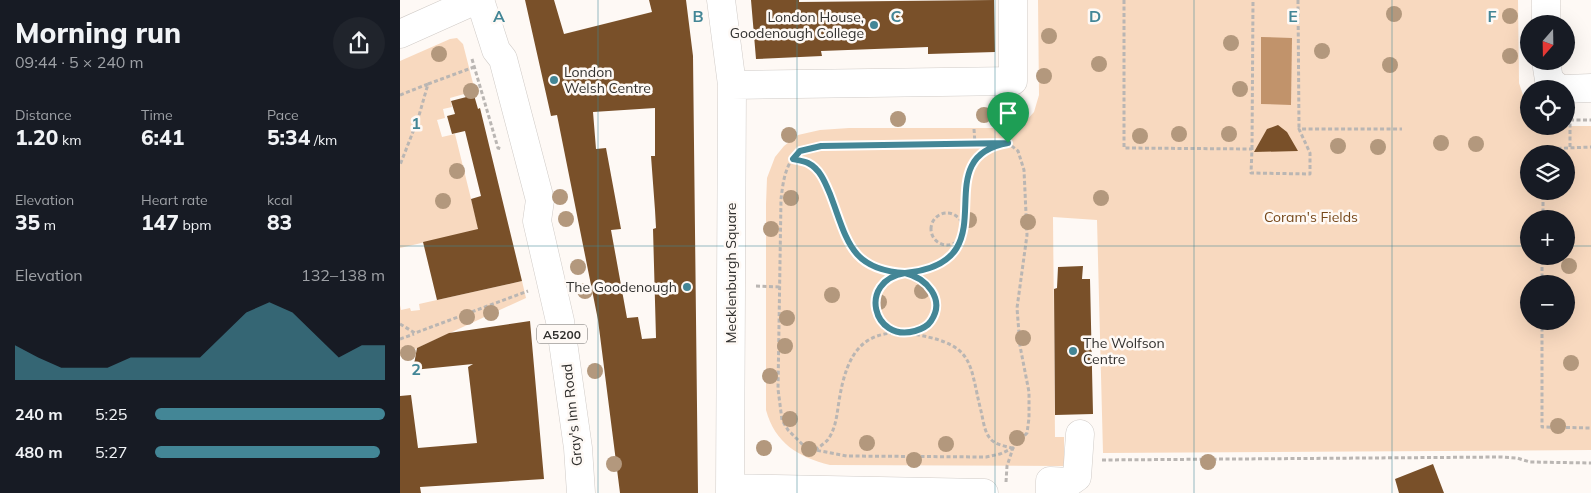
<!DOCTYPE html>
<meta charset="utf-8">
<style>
:root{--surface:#171b24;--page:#20242c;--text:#f1f3f6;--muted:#9ea1a6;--accent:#438696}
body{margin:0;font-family:Mulish,sans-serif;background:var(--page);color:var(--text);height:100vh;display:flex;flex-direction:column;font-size:19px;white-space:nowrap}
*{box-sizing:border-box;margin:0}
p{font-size:16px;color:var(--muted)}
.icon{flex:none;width:28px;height:28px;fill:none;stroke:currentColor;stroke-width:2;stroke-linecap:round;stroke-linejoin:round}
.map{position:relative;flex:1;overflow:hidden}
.details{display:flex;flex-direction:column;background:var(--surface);width:400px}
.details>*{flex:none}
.needle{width:32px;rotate:200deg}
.buttons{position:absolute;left:1120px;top:15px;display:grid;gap:10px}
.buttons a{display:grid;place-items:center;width:55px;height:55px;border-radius:50%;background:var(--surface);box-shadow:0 5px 20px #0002;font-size:25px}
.pin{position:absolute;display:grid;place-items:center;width:42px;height:42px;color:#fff;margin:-51px -21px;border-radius:50% 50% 50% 0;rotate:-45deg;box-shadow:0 0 5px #0007}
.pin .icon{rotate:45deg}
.round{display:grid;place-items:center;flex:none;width:52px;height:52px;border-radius:26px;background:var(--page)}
.summary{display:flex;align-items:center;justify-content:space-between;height:85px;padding:0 15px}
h1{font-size:28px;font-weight:800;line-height:38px}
.figures{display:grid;grid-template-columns:repeat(3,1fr);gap:8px;height:85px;padding:5px 15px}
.figures div{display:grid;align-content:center}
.figures b{font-size:21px;font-weight:800}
.figures small{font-size:14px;font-weight:400}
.figures p{font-size:14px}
.chart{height:140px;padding:10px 15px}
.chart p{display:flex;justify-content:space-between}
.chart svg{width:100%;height:90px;margin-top:5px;fill:var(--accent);opacity:.7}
ul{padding:0 15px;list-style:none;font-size:16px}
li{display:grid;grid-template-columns:80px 60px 1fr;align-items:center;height:38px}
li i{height:12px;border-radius:6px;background:var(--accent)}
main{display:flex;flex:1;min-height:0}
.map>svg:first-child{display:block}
.green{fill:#f8d9bf;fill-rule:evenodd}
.water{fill:#c1936b}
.building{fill:#795029;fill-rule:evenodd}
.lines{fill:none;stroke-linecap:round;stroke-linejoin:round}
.minor-casing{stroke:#d0cbc7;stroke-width:29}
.major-casing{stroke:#d0cbc7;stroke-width:29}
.path{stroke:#bab6b3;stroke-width:3;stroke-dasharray:4 2.5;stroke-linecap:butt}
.minor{stroke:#fff;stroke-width:28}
.major{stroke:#fff;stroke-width:28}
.tree{fill:#b3987d}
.route-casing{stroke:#fff;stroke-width:10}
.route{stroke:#438696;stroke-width:6}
.grid{fill:none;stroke:#438696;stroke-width:1;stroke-opacity:0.55}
.poi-dot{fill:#438696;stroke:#fef9f5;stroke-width:2}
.labels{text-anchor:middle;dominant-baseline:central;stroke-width:5;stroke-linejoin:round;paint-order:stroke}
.shield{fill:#fef9f5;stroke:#6e6c6a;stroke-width:1}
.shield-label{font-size:12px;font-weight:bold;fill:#31302e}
.poi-label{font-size:14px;fill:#31302e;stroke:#fef9f5;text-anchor:end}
.park-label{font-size:14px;fill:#76481a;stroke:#fef9f5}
.street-label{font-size:14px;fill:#31302e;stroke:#fef9f5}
.grid-label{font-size:16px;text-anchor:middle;font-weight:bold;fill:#438696;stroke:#fef9f5;stroke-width:5;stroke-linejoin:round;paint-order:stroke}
</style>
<main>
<section class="details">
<div class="summary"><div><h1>Morning run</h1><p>09:44 · 5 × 240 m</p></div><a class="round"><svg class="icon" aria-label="share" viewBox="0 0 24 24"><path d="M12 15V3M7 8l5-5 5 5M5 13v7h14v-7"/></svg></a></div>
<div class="figures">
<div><p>Distance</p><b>1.20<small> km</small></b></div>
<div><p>Time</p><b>6:41</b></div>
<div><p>Pace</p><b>5:34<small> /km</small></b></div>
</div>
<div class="figures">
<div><p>Elevation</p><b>35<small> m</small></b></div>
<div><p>Heart rate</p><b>147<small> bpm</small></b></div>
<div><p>kcal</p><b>83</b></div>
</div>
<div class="chart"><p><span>Elevation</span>132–138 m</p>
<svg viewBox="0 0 160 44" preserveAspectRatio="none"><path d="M0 44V27L10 33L20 38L30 38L40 38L50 33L60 33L70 33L80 33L90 22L100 11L110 6L120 11L130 22L140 33L150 27L160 27V44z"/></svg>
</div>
<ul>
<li><b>240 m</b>5:25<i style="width:100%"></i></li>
<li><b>480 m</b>5:27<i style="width:98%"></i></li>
</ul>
</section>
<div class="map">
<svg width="1191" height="493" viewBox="0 0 1191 493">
<rect width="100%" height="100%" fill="#fef9f5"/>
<path class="green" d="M638,0H1118L1119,83L1129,113V126H1191V450L703,453L697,220L653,217L655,437H664V466L430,465C398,457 375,443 366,410V204L367,178L375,157L384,146L398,135L420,130L449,128H603L620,125L625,122L634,112L639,95ZM1129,154H1166V191H1129ZM1129,219H1166V256H1129ZM1129,284H1166V321H1129Z
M57,38L63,44L75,91L50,98L52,107L43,109L45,118L37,120L42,137L55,134L78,227L77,230L0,248V61L50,39Z
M122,281L126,298L0,356V305L1,310L10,308L11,311L20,310L19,304Z"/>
<path class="water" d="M861,37L892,38L891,105L861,104Z"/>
<path class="building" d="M125,0H154L164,34L252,12L249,0H286L293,56L298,493H220L198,320L157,115L151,116ZM255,108V156H251L255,210L256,228L253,229L256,338L242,339L238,317L227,318L211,230L221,229L206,148L196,149L193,112Z
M351,0H399V2L594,0L595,52L528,54V47L421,51L422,56L356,59Z
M74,95L78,109L80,108L122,281L37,300L23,242L78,229L71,199L81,196L65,131L52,134L47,116L55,114L51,101Z
M878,125L887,132L898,151L854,152L867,129Z
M683,266L682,279H690L693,414L655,415L654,289L657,288L658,267Z
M130,321L144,479L20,487L21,493H0V396L11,395L18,448L77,443L68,367L73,364L13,370L17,348L49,333Z
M1033,464L1044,493H999L995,479Z"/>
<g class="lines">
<g class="minor-casing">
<path id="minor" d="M321,0L332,85L330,493
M1146,24V0
M0,34L76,0
M1146,61L1149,80L1160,89
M332,85L613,81V0
M1166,89L1191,88
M330,488L584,493
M650,493V481L670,482L677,477L680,434"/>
</g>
<g class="major-casing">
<path id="major" d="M80,0L96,50L103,59L140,200L137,221L160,321L178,448L181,493"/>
</g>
<path class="path" d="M724,0V148L852,149L851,173L910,174V153L899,129H1002
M898,0L899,129
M72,59L98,148L102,149
M28,84L74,67
M0,95L28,84L18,119L0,165
M1170,120H1191
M574,129L575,144
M1170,147V113
M852,149L853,0
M1143,154V149L1191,147
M393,159C397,160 403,161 408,163C419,169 425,181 429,193C445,233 450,271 502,273C520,274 536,268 550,256C583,228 544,159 597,145
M531 229a16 16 0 1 1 32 0a16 16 0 1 1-32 0Z
M1143,219V191
M476 304a30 30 0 1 1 60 0a30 30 0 1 1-60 0Z
M1142,284V256
M356,286L380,287
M1142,321V427L1191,428
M0,324L15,333L128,291
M0,339L14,334
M415,450C420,446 426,443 429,438C436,427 437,414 439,401C447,352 463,325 519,335C575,346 569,363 581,411C583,419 584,430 589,437C593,444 604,446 612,448
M702,460L1102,457L1117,458L1130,462L1191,463
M606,482L607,466L613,448L627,433L629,418V392L620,346L617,308L627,235L624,170L618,151L608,143C572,145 422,137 401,151C385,161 383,183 381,199L378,389L382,420L388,430L402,444L415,450L447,456L586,457L600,454L613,448"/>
<use href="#minor" class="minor"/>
<use href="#major" class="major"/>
</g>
<g class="tree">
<circle cx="994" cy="14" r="8"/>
<circle cx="1110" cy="16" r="8"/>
<circle cx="649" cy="36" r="8"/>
<circle cx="831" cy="43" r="8"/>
<circle cx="922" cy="51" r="8"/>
<circle cx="39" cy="54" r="8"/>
<circle cx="1110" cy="56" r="8"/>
<circle cx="699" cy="64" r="8"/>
<circle cx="990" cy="65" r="8"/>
<circle cx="644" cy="76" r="8"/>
<circle cx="840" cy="89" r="8"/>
<circle cx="71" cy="91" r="8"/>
<circle cx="584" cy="115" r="8"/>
<circle cx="498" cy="119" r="8"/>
<circle cx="779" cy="134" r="8"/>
<circle cx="829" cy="134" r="8"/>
<circle cx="389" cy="135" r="8"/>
<circle cx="740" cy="136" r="8"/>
<circle cx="1041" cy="143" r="8"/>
<circle cx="1076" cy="144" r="8"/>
<circle cx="938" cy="146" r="8"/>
<circle cx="978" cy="147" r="8"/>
<circle cx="57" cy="171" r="8"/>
<circle cx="160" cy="197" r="8"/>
<circle cx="391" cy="198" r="8"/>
<circle cx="701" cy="198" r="8"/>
<circle cx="43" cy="201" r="8"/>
<circle cx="166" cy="219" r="8"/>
<circle cx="569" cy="220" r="8"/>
<circle cx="628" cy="222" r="8"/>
<circle cx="371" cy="229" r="8"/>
<circle cx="1169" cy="266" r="8"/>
<circle cx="178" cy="267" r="8"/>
<circle cx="185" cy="291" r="8"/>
<circle cx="522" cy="291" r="8"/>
<circle cx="432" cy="295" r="8"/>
<circle cx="479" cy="302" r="8"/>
<circle cx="91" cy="313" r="8"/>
<circle cx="67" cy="317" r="8"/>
<circle cx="387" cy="318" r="8"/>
<circle cx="623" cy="338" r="8"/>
<circle cx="385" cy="346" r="8"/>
<circle cx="8" cy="353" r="8"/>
<circle cx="1171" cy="363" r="8"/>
<circle cx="195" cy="371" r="8"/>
<circle cx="370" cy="376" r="8"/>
<circle cx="390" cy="419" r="8"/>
<circle cx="1158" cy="426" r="8"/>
<circle cx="617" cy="438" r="8"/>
<circle cx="467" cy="443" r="8"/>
<circle cx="546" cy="444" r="8"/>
<circle cx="364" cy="448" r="8"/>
<circle cx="409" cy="449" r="8"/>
<circle cx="514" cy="460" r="8"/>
<circle cx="808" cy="462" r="8"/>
<circle cx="214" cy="464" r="8"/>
</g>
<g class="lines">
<g class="route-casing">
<path id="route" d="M608,143L421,146L400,151L393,159C397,160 404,161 408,163C420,169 425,182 430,194C447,238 449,270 505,273C457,281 473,343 515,331C522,329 527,327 531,321C546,299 526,278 505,273C615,262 521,158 608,143"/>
</g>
<use href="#route" class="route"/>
</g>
<path class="grid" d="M198,0V493M397,0V493M595,0V493M794,0V493M992,0V493M0,246H1129M1166,246H1191"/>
<g class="poi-dot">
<circle cx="474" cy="25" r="5"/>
<circle cx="154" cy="80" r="5"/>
<circle cx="287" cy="287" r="5"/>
<circle cx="673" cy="351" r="5"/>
</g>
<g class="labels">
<rect class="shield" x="137" y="324.5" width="50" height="19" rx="4"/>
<g class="shield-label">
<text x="162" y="334">A5200</text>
</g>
<g class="poi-label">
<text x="464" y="17">London House,<tspan x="464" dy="16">Goodenough College</tspan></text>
<text x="164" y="72" text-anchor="start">London<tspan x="164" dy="16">Welsh Centre</tspan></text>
<text x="277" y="287">The Goodenough</text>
<text x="683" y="343" text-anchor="start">The Wolfson<tspan x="683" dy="16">Centre</tspan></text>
</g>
<g class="park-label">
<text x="911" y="217">Coram's Fields</text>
</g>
<g class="street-label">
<text transform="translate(331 273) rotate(-90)">Mecklenburgh Square</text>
<text transform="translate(172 415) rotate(-96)">Gray's Inn Road</text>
</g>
</g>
<g class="grid-label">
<text x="99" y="22">A</text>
<text x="298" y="22">B</text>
<text x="496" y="22">C</text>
<text x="695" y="22">D</text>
<text x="893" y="22">E</text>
<text x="1092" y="22">F</text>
<text x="16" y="129">1</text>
<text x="16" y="375">2</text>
</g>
</svg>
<div class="buttons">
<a><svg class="needle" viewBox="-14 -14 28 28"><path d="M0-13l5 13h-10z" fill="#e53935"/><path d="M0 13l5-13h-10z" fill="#9ea1a6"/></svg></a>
<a><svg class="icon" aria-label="locate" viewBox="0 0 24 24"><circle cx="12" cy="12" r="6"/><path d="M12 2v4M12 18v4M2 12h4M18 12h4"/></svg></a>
<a><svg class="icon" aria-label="layers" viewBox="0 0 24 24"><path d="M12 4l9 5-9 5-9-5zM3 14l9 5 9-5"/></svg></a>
<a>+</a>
<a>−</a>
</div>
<div class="pin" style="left:608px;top:143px;background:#1e9e55"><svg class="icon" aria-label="arrive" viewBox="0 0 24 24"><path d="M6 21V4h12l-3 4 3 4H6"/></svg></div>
</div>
</main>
